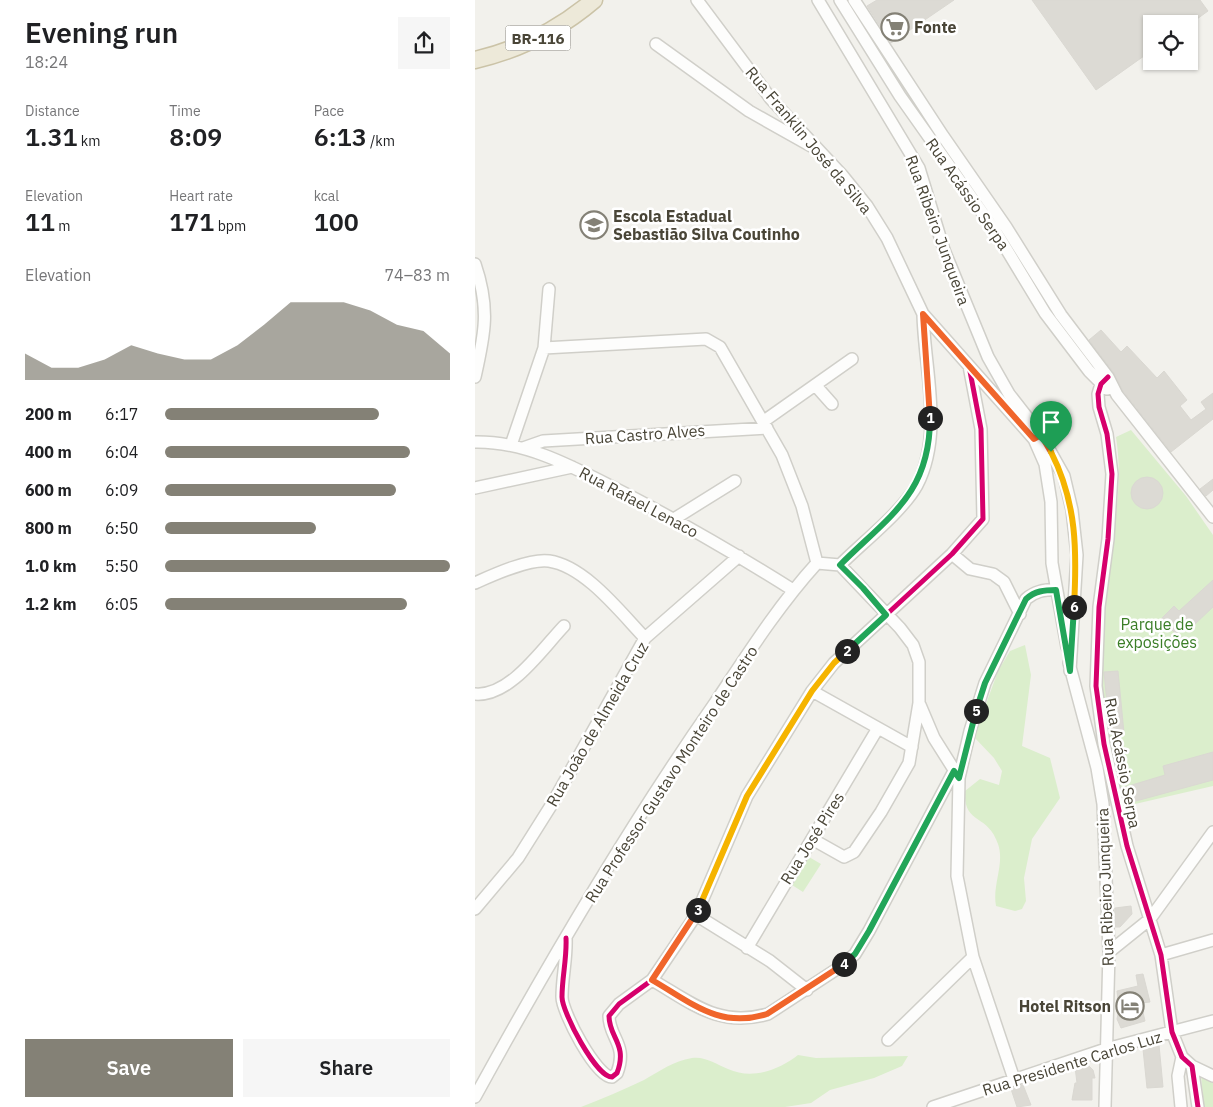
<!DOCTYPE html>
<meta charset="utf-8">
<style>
:root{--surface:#fff;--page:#f6f6f6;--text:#202124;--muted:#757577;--accent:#848176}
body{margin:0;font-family:"IBM Plex Sans",sans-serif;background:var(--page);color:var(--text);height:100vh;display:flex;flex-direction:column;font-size:19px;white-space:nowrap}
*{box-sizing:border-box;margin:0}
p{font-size:16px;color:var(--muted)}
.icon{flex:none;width:28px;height:28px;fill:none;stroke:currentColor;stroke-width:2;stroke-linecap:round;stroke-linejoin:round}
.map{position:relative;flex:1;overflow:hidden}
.details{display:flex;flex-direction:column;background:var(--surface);width:475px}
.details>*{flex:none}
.tools{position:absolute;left:668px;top:15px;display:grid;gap:10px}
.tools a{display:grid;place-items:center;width:55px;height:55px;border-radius:0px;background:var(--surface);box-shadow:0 1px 4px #0004;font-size:25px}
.pin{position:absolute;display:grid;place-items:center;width:42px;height:42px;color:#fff;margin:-51px -21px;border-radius:50% 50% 50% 0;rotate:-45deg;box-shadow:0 0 5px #0007}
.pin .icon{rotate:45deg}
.km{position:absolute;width:25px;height:25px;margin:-12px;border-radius:50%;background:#222;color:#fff;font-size:14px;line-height:25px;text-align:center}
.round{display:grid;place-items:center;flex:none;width:52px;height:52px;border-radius:0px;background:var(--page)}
.overview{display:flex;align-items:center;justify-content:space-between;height:85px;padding:0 25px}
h1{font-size:28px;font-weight:600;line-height:38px}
.stats{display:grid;grid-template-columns:repeat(3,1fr);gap:8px;height:85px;padding:5px 25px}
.stats div{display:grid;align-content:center}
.stats b{font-size:25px;font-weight:600}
.stats small{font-size:14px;font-weight:400}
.stats p{font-size:14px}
.chart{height:140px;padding:10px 25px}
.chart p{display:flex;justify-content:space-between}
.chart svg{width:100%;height:90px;margin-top:5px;fill:var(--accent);opacity:.7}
.action{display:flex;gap:10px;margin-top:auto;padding:10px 25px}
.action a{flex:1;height:58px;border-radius:0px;background:var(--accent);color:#fff;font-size:20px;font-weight:600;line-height:58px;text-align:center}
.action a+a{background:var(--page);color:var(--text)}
ul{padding:0 25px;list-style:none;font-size:16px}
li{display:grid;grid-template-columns:80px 60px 1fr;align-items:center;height:38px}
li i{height:12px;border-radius:6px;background:var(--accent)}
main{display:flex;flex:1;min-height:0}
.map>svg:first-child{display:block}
.green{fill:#dbeecc}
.building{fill:#dcdad4;stroke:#dad8d2}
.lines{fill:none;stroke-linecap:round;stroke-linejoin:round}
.minor-casing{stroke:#d0cfc9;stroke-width:14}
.highway-casing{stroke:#cbc3a7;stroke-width:19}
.minor{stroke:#fdfdfc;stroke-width:11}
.highway{stroke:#ede9d9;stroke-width:16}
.cycleway-casing{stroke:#fff;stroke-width:8}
.cycleway{stroke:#d6006c;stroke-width:5}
.split-1-casing{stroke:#fff;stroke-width:10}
.split-2-casing{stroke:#fff;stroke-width:10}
.split-3-casing{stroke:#fff;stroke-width:10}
.split-4-casing{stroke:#fff;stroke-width:10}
.split-5-casing{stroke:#fff;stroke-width:10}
.split-6-casing{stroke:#fff;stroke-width:10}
.split-7-casing{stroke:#fff;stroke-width:10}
.split-1{stroke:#f0652b;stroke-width:6}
.split-2{stroke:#22a559;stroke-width:6}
.split-3{stroke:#f5b400;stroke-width:6}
.split-4{stroke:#f0652b;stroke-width:6}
.split-5{stroke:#22a559;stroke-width:6}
.split-6{stroke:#22a559;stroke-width:6}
.split-7{stroke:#f5b400;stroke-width:6}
.labels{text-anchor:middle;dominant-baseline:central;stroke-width:5;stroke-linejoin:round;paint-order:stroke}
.shield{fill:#fff;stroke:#807d73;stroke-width:1}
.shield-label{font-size:15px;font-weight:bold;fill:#494537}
.poi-label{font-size:16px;font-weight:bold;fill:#494537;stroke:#fff;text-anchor:start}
.street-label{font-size:16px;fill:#494537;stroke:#fff}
.park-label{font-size:16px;fill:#3b7e27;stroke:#fff}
</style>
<main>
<section class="details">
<div class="overview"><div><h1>Evening run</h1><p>18:24</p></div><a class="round"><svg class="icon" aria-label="share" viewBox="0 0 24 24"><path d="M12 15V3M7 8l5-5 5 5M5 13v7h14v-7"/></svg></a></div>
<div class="stats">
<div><p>Distance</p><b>1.31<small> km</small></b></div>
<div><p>Time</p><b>8:09</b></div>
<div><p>Pace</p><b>6:13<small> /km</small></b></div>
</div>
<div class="stats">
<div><p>Elevation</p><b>11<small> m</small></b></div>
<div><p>Heart rate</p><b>171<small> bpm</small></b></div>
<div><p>kcal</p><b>100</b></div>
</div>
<div class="chart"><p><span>Elevation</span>74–83 m</p>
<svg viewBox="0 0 160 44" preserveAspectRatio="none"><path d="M0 44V31L10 38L20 38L30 34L40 27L50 31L60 34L70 34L80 27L90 17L100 6L110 6L120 6L130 10L140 17L150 20L160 31V44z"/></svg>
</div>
<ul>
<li><b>200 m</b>6:17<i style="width:75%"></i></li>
<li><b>400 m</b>6:04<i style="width:86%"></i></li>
<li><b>600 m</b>6:09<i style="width:81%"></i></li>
<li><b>800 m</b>6:50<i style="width:53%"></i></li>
<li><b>1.0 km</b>5:50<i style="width:100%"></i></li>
<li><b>1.2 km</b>6:05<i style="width:85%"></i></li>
</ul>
<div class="action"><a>Save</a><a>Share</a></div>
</section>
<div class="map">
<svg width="738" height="1107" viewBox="0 0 738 1107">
<rect width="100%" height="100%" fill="#f2f1ec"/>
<path class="green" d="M656,430L711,496L738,535V786L647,807C629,746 620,671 628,607C634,552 650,493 641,437Z
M550,645L556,675L547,746L575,758L585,798L557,839L549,878L551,901L547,909L540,911L521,906C517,885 530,864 523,844C513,813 488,825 490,791L505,779L524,785L527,771L519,758L499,737L523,671L535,651Z
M334,857L346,864L328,892L317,885Z
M323,1055L341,1058L433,1056L427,1066L399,1078L355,1090L336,1103L310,1107H106C127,1099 148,1090 169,1080C185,1071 198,1061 217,1058C230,1056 241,1064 253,1069C277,1080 304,1070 323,1055Z
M726,1076L738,1083V1107H729Z"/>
<path class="building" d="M402,0H479L416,43L392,6Z
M557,0H725L733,11L715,24H676V51L621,90Z
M626,330L646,352L652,346L682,378L689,371L712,400L705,406L716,420L731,409L726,402L738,393V419L696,452L648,391L639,373L614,340Z
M656 493a16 16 0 1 1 32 0a16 16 0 1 1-32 0Z
M738,479V490L731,496L725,489Z
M738,580V607L719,625L714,621L701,634L686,619L699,606L704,611Z
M643,671L649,733L635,735L629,672Z
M738,752V780L650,804L647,788L690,775L688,766Z
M656,906L657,914L645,927H640V908Z
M668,974L675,1002L666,1003L670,1021L646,1028L642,1019L644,1009L642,991L663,986L661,975Z
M684,1045L688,1087L672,1088L668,1049Z
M612,1064L618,1070L620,1078H617V1100H597L600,1083H602L600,1067Z
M548,1085L556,1105L542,1107L536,1089Z"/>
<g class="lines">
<g class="minor-casing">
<path id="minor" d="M222,0L296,99L367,175L392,206L412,238L448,314L559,439L565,436
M343,0L444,168L469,250L513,357L534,394L566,435L589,476L597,510L602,555L595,671
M365,0L425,96L521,232L570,313L614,371L632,389
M379,0L468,136L531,227L586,315L633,377L642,395L738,517
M181,44L274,111L336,146
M0,264C15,308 10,333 0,377
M69,348L231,339L245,347L307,455L327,506L342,563
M633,377L626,384L623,394L624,407L632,434L637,474L633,539L624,607L621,686L629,744L652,846L686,955L697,1032L707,1057L717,1066L723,1107
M341,386L357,404
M289,421L377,359
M559,439L570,464L576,502L577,563L592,647
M0,442C55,441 105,471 153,495C209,524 264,556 318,590
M36,445L69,348L74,289
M48,448L68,441L292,428
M0,488L97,467
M199,519L260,481
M477,554L495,569L518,574L529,582L545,614
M342,563L365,565C388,542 427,512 442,485C469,433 449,368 448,314
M0,583C18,575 55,558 74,561C110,566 146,613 170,638
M594,663L622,768L628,804L634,952L630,1107
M337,691L437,747
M0,694C35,697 67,649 89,626
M445,705L459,738L483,776
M337,839L369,857L379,852L406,812L434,763L444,703V662L438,645L425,628L365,565
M0,909L43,858L77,804L170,638L264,556
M221,915L295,961L332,990
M91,938C92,958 87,977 87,997C87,1012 121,1077 137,1077L142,1073C153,1044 134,1038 134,1016L144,1004L177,980L221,915L272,796L337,691L359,663L477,554L508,519L506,429L494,366
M272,948L403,728
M634,952L675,919L738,832
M686,955L738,940
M177,980C217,1003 244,1028 293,1014L365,967L380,954L394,931L479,771
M413,1040L498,957
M717,1066L738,1076
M539,1079L498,957L482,876L484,778L495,731L510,683L551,599C560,591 569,590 581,589
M0,1097C74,962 152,829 240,703C272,655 303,606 342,563
M458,1107L631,1049L738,1021
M706,1107L703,1076L707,1057"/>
</g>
<g class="highway-casing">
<path id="highway" d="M0,60C43,50 85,29 119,0"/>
</g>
<use href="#minor" class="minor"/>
<use href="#highway" class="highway"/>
<g class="cycleway-casing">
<path id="cycleway" d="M633,377L626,384L623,394L624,407L632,434L637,474L633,539L624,607L621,686L629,744L652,846L686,955L697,1032L707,1057L717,1066L723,1107
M91,938C92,958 87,977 87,997C87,1012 121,1077 137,1077L142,1073C153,1044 134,1038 134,1016L144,1004L177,980L221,915L272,796L337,691L359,663L477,554L508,519L506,429L494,366"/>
</g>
<use href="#cycleway" class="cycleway"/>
</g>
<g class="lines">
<g class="split-1-casing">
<path id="split-1" d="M455,418L448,314L559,439L566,435L576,452"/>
</g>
<g class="split-2-casing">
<path id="split-2" d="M372,651L411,615L388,588L365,565C414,516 455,494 455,418"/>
</g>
<g class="split-3-casing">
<path id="split-3" d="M223,910L272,796L337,691L359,663L372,651"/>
</g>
<g class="split-4-casing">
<path id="split-4" d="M223,910L177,980C217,1003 244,1029 292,1014L369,964"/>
</g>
<g class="split-5-casing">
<path id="split-5" d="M369,964L380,954L394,931L479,771L484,778L501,711"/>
</g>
<g class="split-6-casing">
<path id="split-6" d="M501,711L510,683L551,599C560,591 569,590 581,590L595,671L599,607"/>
</g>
<g class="split-7-casing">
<path id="split-7" d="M576,452C602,503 602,551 599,607"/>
</g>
<use href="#split-1" class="split-1"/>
<use href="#split-2" class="split-2"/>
<use href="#split-3" class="split-3"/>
<use href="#split-4" class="split-4"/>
<use href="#split-5" class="split-5"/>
<use href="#split-6" class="split-6"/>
<use href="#split-7" class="split-7"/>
</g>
<defs>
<g id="supermarket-ring" transform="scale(1.4375)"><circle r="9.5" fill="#fff" stroke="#848176" stroke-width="1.5"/><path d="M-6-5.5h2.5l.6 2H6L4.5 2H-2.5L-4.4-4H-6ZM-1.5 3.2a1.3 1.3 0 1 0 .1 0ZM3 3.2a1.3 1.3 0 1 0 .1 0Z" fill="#848176"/></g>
<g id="school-ring" transform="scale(1.4375)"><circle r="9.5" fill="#fff" stroke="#848176" stroke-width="1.5"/><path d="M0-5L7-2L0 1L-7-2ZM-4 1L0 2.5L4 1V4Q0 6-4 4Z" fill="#848176"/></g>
<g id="hotel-ring" transform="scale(1.4375)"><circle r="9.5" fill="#fff" stroke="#848176" stroke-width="1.5"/><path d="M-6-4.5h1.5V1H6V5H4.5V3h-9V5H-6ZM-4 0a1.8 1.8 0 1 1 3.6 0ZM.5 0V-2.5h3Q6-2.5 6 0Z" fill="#848176"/></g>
</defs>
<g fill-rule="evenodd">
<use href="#supermarket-ring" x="420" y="27"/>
<use href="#school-ring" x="119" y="225"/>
<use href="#hotel-ring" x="655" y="1006"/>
</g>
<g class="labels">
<rect class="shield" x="30.5" y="25.5" width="65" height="25" rx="4"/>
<g class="shield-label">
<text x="63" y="38">BR-116</text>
</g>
<g class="poi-label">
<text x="439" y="27">Fonte</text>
<text x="138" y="216">Escola Estadual<tspan x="138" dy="18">Sebastião Silva Coutinho</tspan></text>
<text x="636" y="1006" text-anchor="end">Hotel Ritson</text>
</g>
<g class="street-label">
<text transform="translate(334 140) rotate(50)">Rua Franklin José da Silva</text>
<text transform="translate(493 194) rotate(55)">Rua Acássio Serpa</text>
<text transform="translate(463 230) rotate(70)">Rua Ribeiro Junqueira</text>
<text transform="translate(170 434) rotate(-4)">Rua Castro Alves</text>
<text transform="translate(164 502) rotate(28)">Rua Rafael Lenaco</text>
<text transform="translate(122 724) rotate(-60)">Rua João de Almeida Cruz</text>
<text transform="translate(648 763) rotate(79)">Rua Acássio Serpa</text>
<text transform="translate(196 774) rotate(-57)">Rua Professor Gustavo Monteiro de Castro</text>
<text transform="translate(337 838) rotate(-58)">Rua José Pires</text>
<text transform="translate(630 887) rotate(-92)">Rua Ribeiro Junqueira</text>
<text transform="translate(597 1063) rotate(-17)">Rua Presidente Carlos Luz</text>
</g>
<g class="park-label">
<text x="682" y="624">Parque de<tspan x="682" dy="18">exposições</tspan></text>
</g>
</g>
</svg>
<div class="tools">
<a><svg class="icon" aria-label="locate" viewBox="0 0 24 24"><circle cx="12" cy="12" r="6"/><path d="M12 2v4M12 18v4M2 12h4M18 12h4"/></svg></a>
</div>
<div class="pin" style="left:576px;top:452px;background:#1e9e55"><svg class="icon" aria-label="arrive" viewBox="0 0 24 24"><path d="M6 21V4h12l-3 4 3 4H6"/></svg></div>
<b class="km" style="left:455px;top:418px">1</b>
<b class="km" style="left:372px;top:651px">2</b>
<b class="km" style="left:223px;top:910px">3</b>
<b class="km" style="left:369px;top:964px">4</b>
<b class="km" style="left:501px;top:711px">5</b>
<b class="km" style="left:599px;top:607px">6</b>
</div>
</main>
